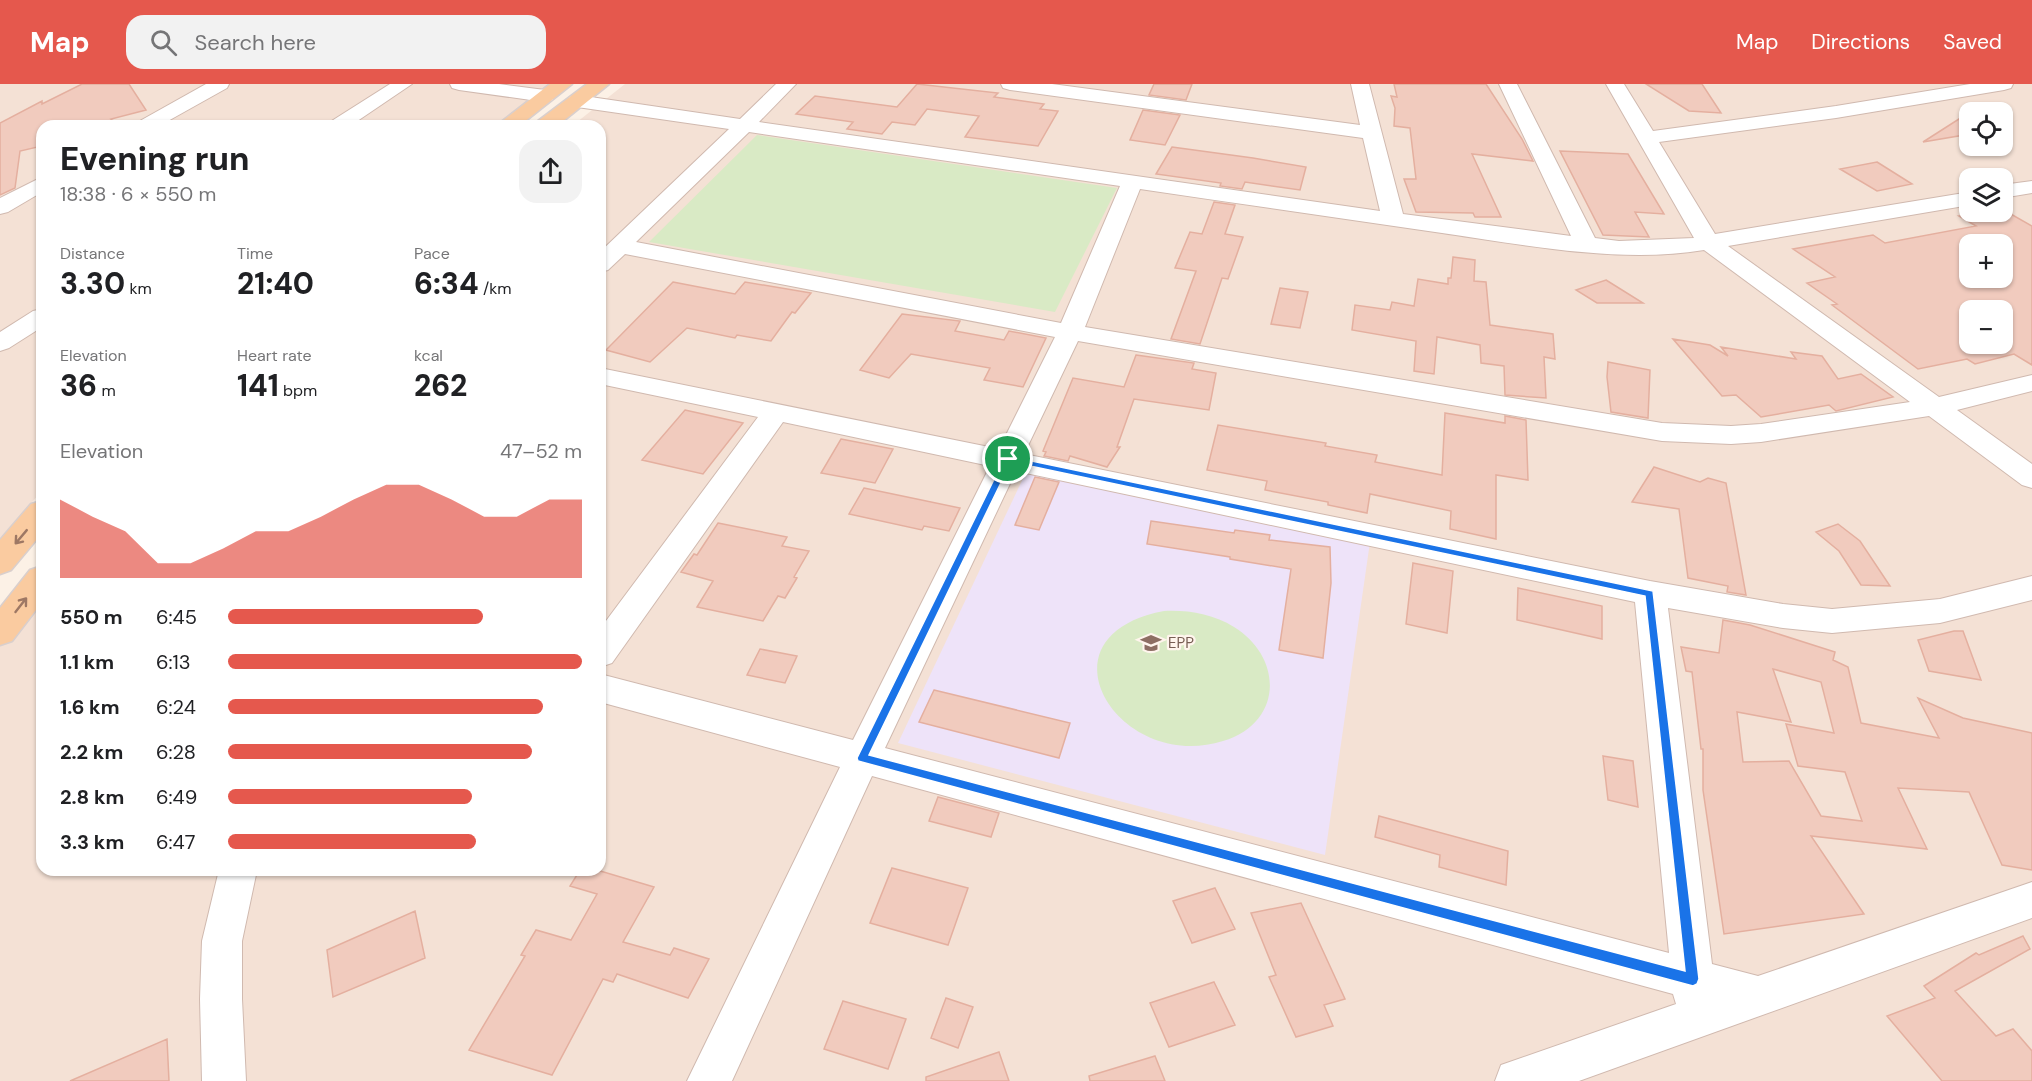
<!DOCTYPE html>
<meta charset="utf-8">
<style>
:root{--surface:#fff;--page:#f2f2f2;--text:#202124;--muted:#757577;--accent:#e5584d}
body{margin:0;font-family:"DM Sans",sans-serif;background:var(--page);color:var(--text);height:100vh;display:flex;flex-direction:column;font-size:22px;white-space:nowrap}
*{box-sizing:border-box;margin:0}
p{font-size:20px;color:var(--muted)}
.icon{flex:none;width:33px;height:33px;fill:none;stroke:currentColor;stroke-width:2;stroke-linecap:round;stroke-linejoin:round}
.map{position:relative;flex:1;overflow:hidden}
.sheet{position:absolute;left:36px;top:36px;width:570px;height:756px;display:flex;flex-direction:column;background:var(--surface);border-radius:18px;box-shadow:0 2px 4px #0004}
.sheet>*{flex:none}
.buttons{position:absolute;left:1959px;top:18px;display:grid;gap:12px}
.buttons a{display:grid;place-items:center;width:54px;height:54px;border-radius:12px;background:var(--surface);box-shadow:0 2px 4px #0004;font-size:30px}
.pin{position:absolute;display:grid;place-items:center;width:51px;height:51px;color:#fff;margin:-26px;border:3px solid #fff;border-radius:50%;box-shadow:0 2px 6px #0007}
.round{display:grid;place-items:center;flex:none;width:63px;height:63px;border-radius:18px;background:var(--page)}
.overview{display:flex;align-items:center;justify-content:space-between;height:102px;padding:0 24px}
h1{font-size:33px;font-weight:800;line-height:45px}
.metrics{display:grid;grid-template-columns:repeat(3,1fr);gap:9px;height:102px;padding:6px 24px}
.metrics div{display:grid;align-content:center}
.metrics b{font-size:30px;font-weight:800}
.metrics small{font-size:16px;font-weight:400}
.metrics p{font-size:16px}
.chart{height:168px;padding:12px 24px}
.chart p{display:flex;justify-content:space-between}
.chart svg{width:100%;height:108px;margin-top:6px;fill:var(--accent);opacity:.7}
ul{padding:0 24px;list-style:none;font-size:20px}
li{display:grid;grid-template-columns:96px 72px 1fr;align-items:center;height:45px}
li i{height:15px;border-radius:8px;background:var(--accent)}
header{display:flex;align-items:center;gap:36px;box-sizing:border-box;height:84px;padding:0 30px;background:var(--accent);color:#fff}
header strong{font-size:28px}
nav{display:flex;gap:33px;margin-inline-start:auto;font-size:21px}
.search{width:420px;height:54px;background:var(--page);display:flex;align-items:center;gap:15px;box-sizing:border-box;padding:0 21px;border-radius:18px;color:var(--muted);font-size:22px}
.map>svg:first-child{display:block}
.residential{fill:#f4e1d5;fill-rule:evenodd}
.education{fill:#eee3f9}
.green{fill:#d9eac5}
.building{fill:#f1cbbe;stroke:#e4af9f;stroke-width:1.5;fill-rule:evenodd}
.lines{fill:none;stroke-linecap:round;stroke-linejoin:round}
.minor-casing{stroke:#d0b9af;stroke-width:2}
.major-casing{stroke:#d9cfcd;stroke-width:3}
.minor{fill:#fff;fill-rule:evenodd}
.major{fill:#facba0;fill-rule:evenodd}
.oneway{stroke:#9e7864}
.route{fill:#1a73e8;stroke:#fff;stroke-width:1.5;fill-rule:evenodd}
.labels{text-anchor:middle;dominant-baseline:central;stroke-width:4.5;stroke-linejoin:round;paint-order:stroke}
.education-label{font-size:15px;fill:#785e54;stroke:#fff5ed;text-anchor:start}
</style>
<header>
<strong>Map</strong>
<div class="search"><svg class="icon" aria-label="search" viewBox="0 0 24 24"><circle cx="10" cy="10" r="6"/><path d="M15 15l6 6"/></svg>Search here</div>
<nav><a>Map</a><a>Directions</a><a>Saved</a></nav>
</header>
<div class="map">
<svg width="2032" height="997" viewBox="0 0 2032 997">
<rect width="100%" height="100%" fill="#fcf1e6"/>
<path class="residential" d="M0,0H554L496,42H42V407L0,454Z
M625,0H2032V997H0V547L42,507V786H600V42H572ZM1970,28H2002V62H1970ZM1970,94H2002V128H1970ZM1970,160H2002V194H1970ZM1970,226H2002V260H1970Z"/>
<path class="education" d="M1026,388L1370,458L1325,771L898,659Z"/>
<path class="green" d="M757,51L1117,104L1055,228L649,158Z
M1164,527C1189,526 1213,530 1234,543C1284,574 1283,639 1223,657C1119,690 1032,552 1164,527Z"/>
<path class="building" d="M82,0H129L146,26L111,35L120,42H42V62L20,67L15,104L0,111V39L42,17V20Z
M917,0L998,9L994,13L1044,20L1040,25L1058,27L1038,62L965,53L979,32L927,25L915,41L892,38L882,50L847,45L853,38L796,30L815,12L897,23Z
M1154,0H1192L1186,16L1149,11Z
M1394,0H1486L1522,55L1533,77L1472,70L1501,133H1475L1473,129L1416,128L1404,95H1416L1410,44L1394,42L1395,24L1391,12L1397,13Z
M1646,0H1702L1721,29L1689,27Z
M1979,25L1989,28H1970V50L1923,58L1973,26Z
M1143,26L1180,31L1165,61L1130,56Z
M1172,63L1253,74L1306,83L1300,106L1245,98L1242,105L1220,102L1221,99L1156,90Z
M1560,67L1628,70L1664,130L1635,128L1649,153L1603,151Z
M1877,78L1912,100L1877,107L1840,85Z
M1214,118L1235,121L1225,150L1243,153L1228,195L1222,194L1200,260L1171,255L1196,187L1175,184L1190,148L1202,150Z
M2002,125L2032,142V281L2014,270L1975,280L1967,275L1918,285L1832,221L1837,220L1807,199L1835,193L1793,165L1873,151L1885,159L1976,142L1959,132L2002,128ZM1970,160H2002V194H1970ZM1970,226H2002V260H1970Z
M1453,173L1475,176L1474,197L1486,198L1490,241L1553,250L1555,275L1544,273L1546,314L1505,311L1504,282L1481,279L1480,261L1437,253L1434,290L1414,287L1416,257L1352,246L1355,221L1390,226L1392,218L1414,222L1418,195L1448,200V194H1451Z
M1606,196L1643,219H1597L1576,206Z
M673,198L735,210L745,198L811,209L795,229L792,228L771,257L737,251L735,254L687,244L650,278L606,266Z
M1280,204L1308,208L1300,244L1271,240Z
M902,230L960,237L955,247L1004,256L1009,247L1046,254L1023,303L984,296L990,284L911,270L889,294L860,286Z
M1673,255L1710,261L1728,272L1721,263L1796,275L1791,268L1822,272L1838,295L1861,290L1893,313L1836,327L1829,321L1761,333L1736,311L1722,312Z
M1136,271L1194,279L1192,285L1216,289L1209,326L1134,315L1117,363H1120L1107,383L1070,372L1068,377L1044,372L1046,368L1043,367L1073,294L1124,303Z
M1608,278L1650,286L1648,334L1611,328L1607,293Z
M685,326L743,339L703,390L642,376Z
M1445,329L1505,339V332L1526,336L1528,396L1496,391V455L1450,445L1451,427L1370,410L1367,429L1328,421V418L1265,406L1267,397L1207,386L1218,341L1326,359L1325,362L1377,371L1375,378L1442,391Z
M841,355L893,365L875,399L821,389Z
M1654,383L1700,398L1708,394L1726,399L1746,511L1727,508L1728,502L1688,494L1679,425L1632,418Z
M1035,393L1059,398L1039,446L1015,441Z
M864,404L960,424L949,447L924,442L922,446L849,430Z
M1151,437L1234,449L1235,446L1270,451L1269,456L1330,463L1331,499L1323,574L1279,566L1291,485L1230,475V473L1147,460Z
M718,439L787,453L782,462L809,467L794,493L797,494L785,514L778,512L763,537L697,523L713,497L681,488L694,470L697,471Z
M1838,440L1860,457L1890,502L1861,501L1839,467L1816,448Z
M1413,479L1453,487L1447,549L1406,540Z
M1518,504L1602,522V555L1517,536Z
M1723,536L1750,541L1835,568L1833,576L1848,583L1861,639L1939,654L1918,614L1963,634L2032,649V786L2002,781L1969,708L1898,704L1927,765L1811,752L1864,830L1724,850L1703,706V665H1701L1692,588L1686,587L1681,563L1719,569ZM1773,585L1821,598L1834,649L1786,640L1798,682L1845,688L1862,737L1821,732L1789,677L1743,678L1737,628L1791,638Z
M1954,547H1963L1981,596L1929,587L1918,556Z
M760,565L797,572L785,599L747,591Z
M934,606L1070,639L1059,674L919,638Z
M1603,672L1633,677L1638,723L1608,716Z
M938,713L999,729L991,753L929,737Z
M1379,732L1508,767L1506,801L1439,783L1440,771L1375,753Z
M892,784L968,804L948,861L870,839Z
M580,786H597L654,803L623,858L670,871L674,864L709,875L688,914L617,890L613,898L603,895L552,991L469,966L525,872L521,871L536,846L571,856L597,810L570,802Z
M1215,804L1235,845L1192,859L1173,817Z
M1301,819L1345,915L1324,921L1333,942L1296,953L1269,893L1276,891L1251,829Z
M415,827L425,874L333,913L327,866Z
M2023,852L2030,865L1955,907L1996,952L2013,945L2032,967V997H1942L1887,932L1935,914L1924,902L1976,869L1979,871Z
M1214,898L1235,941L1169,963L1150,919Z
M946,914L973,923L958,964L931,954Z
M843,917L906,935L888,985L824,965Z
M167,955L169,997H70Z
M999,968L1009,997H926V993Z
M1155,972L1165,997H1090L1089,992Z"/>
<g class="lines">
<g class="minor-casing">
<path id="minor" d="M206,0H229L227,4L159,42H135L138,38Z
M390,0H412L350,42H327L330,38Z
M450,0H499L545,6L552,8L554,12L552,16L545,18L459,6L452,4Z
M776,0H796L759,38L1380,127L1363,54L1010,6L1003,4L1001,0H1052L1360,41L1351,0H1369L1403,130L1571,152L1499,0H1517L1595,154L1619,157L1694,154L1606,0H1624L1653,47L1836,22L1970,0H2013L2011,4L2004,6L1836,34L1659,58L1715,150L1970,108V121L1728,162L1939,313L2032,291V307L1957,326L2032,380V404L2022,401L1929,332L1761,358L1731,360L1662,357L1078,257L1024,370L1650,497L1783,520L1832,525L1940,515L2032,492V516L1940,539L1832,549L1783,544L1668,524L1712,880L1758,892L2032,798V834L1579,997H1495L1501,981L1676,920L1673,910L872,692L732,997H687L840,683L600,618V590L853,656L990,382L783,338L612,579L600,583V545L758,333L600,300V284L999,365L1055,253L625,170L608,186L600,188V168L729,45L577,23L570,21L567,17L570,13L577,11L740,35ZM749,48L1120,102L1061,239L636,158ZM1140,105C1240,120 1341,134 1442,149C1524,161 1621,180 1704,166L1910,318L1761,340L1731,342L1662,339L1085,243ZM1016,387L1635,518L1669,869L885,664Z
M42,93V108L8,128L0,130V114Z
M2032,97V109L2002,114V101Z
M42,225V243L9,264L0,267V248L33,227Z
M219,786H257L242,857V915L246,997H202L200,915L202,857Z"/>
</g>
<g class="major-casing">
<path id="major" d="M550,0H572L519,42H496Z
M587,0H609L557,42H535L538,37Z
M42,417V449L11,486L0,490V456L31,420Z
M42,482V518L12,557L0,561V524L30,486Z"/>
</g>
<use href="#minor" class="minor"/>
<use href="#major" class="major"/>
</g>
<defs><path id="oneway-shaft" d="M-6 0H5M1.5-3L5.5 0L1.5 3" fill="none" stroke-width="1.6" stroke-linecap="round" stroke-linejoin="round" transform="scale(1.5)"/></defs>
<g class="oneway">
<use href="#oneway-shaft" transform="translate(21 453) rotate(130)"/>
<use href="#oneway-shaft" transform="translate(21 521) rotate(-52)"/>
</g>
<path class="route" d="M1008,372L1653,507L1699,895L1697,900L1693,902L858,677L857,674L1004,375ZM1011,378L1645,512L1685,887L869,671Z"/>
<defs>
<g id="school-bare" transform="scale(1.62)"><path d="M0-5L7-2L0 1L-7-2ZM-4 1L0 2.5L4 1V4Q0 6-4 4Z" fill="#8d6e63" stroke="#fff5ed" stroke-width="2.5" paint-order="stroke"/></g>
</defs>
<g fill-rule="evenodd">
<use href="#school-bare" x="1151" y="559"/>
</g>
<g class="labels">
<g class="education-label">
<text x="1168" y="559">EPP</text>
</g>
</g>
</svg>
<div class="buttons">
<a><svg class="icon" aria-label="locate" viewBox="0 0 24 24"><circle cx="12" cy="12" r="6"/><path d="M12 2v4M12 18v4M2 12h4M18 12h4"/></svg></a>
<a><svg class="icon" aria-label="layers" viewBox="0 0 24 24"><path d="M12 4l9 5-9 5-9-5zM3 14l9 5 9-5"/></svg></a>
<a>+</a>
<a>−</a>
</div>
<div class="pin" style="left:1008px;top:375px;background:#1e9e55"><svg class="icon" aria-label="arrive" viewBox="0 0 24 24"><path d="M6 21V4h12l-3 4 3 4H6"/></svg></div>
<section class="sheet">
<div class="overview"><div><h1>Evening run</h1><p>18:38 · 6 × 550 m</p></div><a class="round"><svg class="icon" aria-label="share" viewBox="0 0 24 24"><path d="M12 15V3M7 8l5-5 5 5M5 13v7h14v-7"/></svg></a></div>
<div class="metrics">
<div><p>Distance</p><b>3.30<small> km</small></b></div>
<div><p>Time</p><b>21:40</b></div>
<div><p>Pace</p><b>6:34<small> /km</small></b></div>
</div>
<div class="metrics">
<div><p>Elevation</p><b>36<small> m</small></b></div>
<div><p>Heart rate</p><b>141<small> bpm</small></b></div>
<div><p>kcal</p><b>262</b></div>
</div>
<div class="chart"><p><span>Elevation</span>47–52 m</p>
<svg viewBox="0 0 160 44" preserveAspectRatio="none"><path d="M0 44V12L10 19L20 25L30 38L40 38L50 32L60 25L70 25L80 19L90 12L100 6L110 6L120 12L130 19L140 19L150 12L160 12V44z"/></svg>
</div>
<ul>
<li><b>550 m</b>6:45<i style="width:72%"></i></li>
<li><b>1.1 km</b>6:13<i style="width:100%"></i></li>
<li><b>1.6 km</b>6:24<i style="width:89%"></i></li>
<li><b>2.2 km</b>6:28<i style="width:86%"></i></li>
<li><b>2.8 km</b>6:49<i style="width:69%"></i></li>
<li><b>3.3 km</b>6:47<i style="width:70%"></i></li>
</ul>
</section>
</div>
